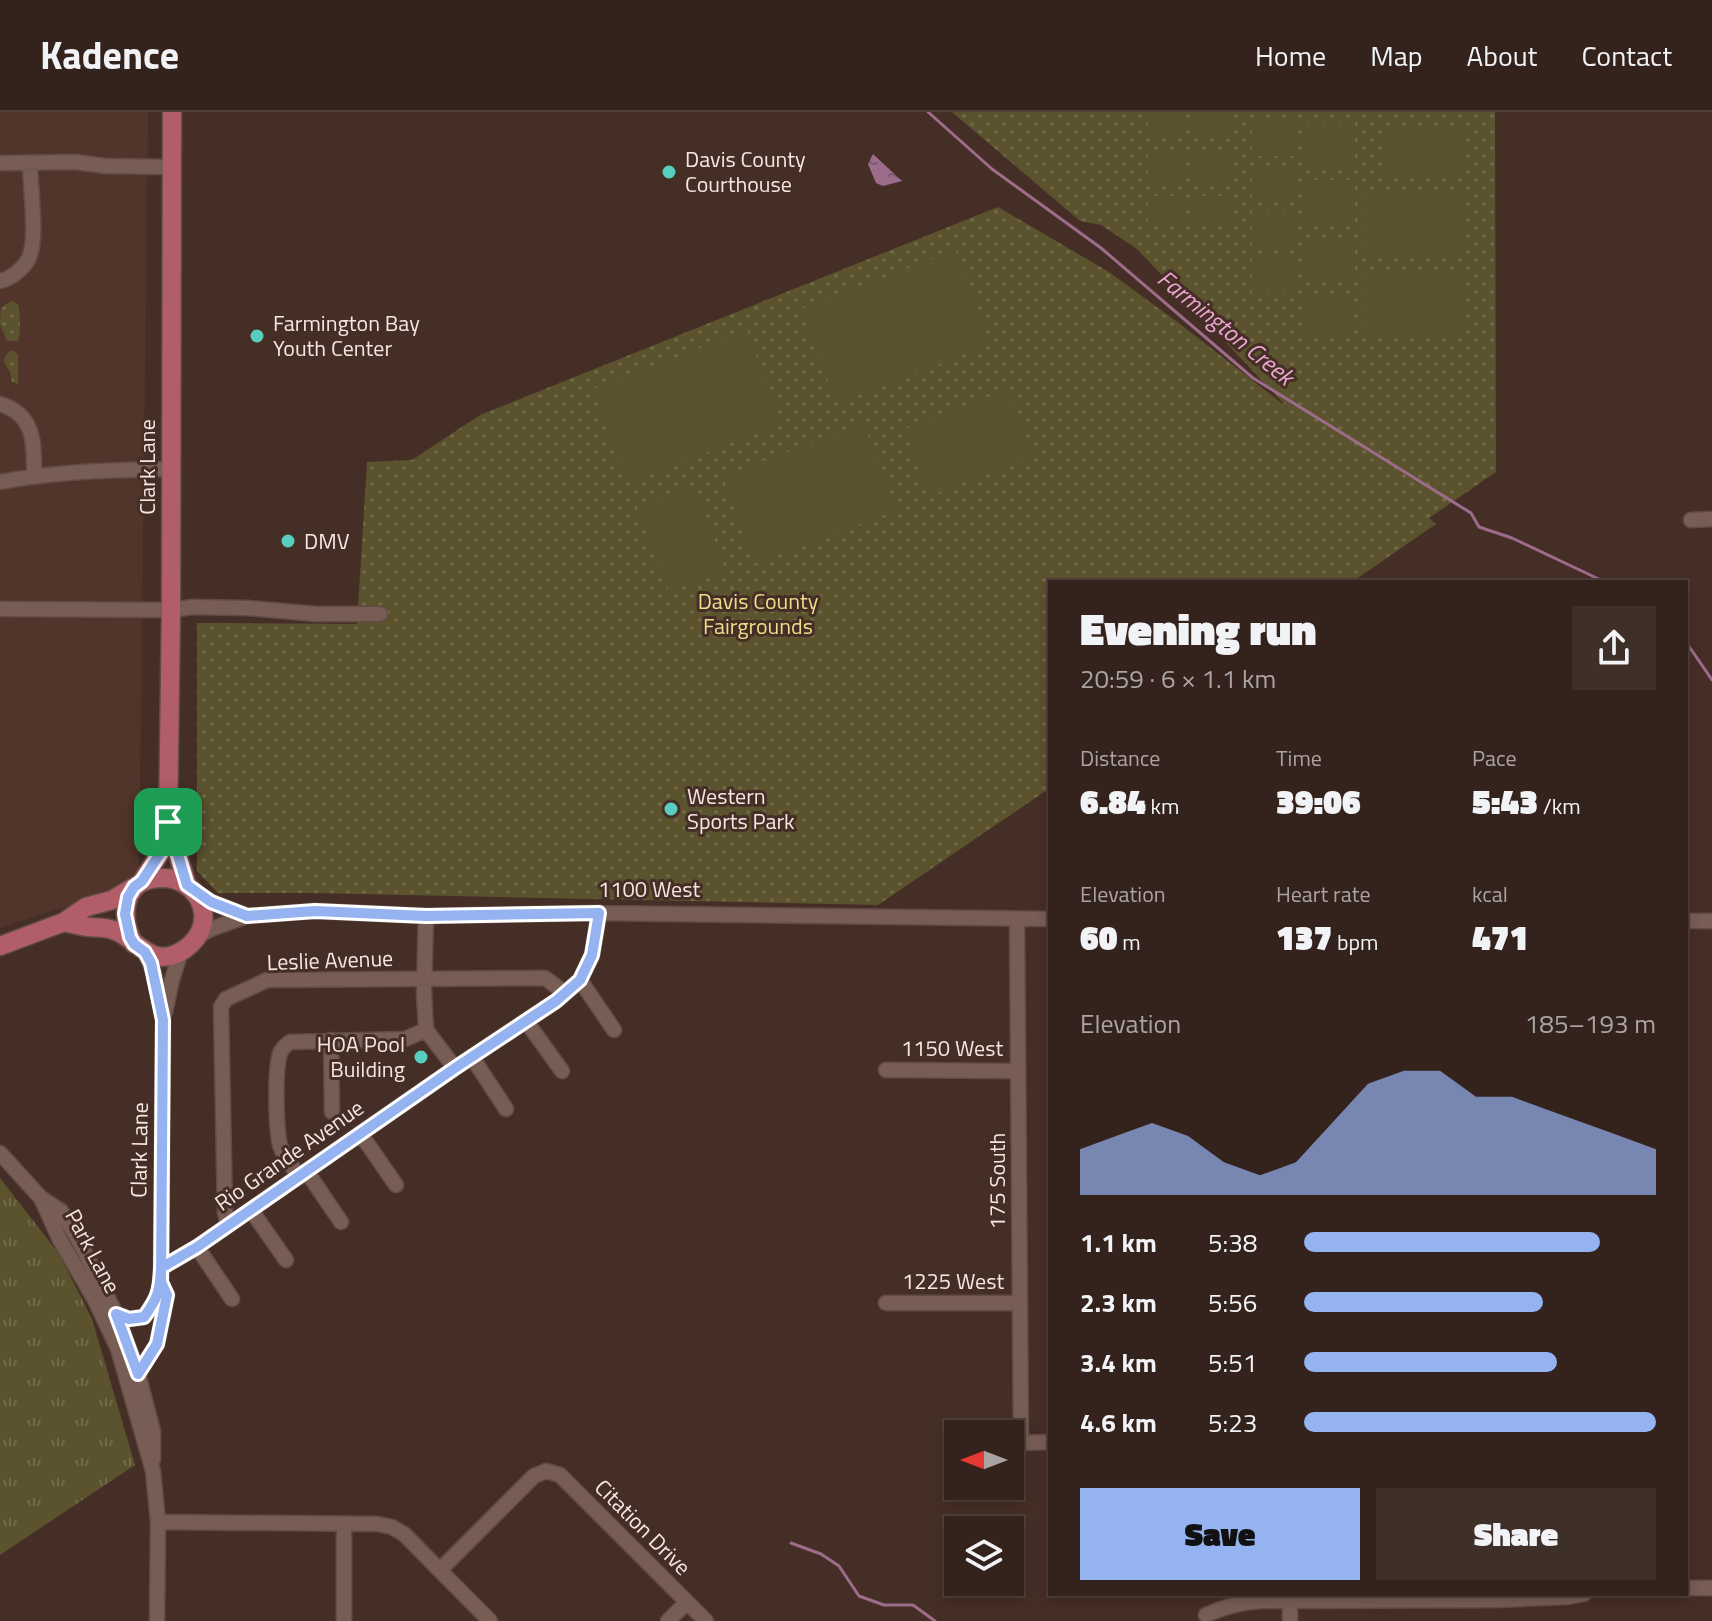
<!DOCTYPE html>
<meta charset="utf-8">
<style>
:root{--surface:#34221c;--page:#3f2f29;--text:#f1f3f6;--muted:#a9a4a3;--line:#4e3f3b;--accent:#95b2f1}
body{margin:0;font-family:"Titillium Web",sans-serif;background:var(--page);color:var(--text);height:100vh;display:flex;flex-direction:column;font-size:30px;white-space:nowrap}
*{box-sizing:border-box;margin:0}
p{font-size:26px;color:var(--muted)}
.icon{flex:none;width:44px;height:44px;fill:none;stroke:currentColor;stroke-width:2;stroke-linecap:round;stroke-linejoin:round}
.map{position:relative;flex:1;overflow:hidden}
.panel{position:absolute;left:1048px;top:468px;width:640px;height:1016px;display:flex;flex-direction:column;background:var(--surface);border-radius:0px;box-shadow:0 4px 12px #0003,0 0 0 2px var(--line)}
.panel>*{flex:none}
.needle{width:52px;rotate:270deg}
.fabs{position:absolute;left:944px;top:1308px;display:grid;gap:16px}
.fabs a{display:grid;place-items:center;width:80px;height:80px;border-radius:0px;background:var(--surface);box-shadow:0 4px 12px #0003,0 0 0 2px var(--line);font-size:40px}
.pin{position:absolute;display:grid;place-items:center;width:68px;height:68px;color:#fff;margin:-34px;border-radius:16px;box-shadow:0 4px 12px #0006}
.round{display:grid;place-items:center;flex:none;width:84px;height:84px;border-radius:0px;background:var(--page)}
.overview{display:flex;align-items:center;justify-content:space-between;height:136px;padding:0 32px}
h1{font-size:44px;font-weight:800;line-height:60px}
.figures{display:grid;grid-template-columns:repeat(3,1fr);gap:12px;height:136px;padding:8px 32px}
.figures div{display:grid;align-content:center}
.figures b{font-size:34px;font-weight:800}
.figures small{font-size:22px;font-weight:400}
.figures p{font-size:22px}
.chart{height:224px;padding:16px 32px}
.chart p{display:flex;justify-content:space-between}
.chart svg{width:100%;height:144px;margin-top:8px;fill:var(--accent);opacity:.7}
.action{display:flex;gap:16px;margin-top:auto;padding:16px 32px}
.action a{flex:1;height:92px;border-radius:0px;background:var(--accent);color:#111;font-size:32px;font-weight:800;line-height:92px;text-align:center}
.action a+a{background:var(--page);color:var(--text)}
ul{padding:0 32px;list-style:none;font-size:26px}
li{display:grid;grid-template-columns:128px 96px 1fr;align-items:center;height:60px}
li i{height:20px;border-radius:10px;background:var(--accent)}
header{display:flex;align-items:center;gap:48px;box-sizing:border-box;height:112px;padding:0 40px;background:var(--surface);border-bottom:2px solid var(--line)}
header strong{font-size:38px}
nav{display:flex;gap:44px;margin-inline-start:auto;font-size:28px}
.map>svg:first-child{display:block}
.built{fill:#52352a}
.grass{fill:url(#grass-tufts)}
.park{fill:url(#park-dots)}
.garden{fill:#5b532e}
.water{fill:url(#water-ripples)}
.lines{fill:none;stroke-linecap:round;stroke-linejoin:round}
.stream{stroke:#9d6c8b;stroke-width:3}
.minor-casing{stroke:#604b45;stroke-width:17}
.major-casing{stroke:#604b45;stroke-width:21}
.minor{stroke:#775d54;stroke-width:14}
.major{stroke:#b25e69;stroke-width:18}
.route-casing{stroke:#fff;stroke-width:16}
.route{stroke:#95b2f1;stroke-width:10}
.poi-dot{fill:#58cec0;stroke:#452e26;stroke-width:3}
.labels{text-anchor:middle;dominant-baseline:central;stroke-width:6;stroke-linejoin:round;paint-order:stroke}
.poi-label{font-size:22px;fill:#f6e6e1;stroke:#452e26;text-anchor:start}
.street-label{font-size:22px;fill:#f6e6e1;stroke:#452e26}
.park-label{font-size:22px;fill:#efdd8a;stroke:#452e26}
.water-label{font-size:24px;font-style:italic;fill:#efa6d5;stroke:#452e26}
</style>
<header>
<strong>Kadence</strong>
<nav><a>Home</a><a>Map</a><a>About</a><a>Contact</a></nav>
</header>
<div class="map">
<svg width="1712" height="1509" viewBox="0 0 1712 1509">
<defs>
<pattern id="grass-tufts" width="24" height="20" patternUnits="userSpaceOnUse" patternTransform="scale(2)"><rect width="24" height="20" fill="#5b532e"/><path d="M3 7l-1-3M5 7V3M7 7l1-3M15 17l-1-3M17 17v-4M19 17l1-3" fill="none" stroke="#736c4c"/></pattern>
<pattern id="park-dots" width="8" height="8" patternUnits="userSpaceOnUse" patternTransform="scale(2)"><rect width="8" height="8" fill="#5b532e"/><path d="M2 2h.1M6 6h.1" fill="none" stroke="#736c4c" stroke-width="1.8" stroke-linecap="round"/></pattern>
<pattern id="water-ripples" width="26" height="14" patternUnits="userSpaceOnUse" patternTransform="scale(2)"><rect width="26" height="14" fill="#9d6c8b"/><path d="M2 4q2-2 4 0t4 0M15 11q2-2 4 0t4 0" fill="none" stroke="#7c5c6f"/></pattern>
</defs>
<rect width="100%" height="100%" fill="#452e26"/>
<path class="built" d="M0,0H148L139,761L113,779L0,816Z"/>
<path class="grass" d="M0,1066L59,1142L92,1207L135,1353L0,1443Z"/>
<path class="park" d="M952,0H1495L1496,360L1429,406L1436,412L1352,470H1050V676L878,793L313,781H218L197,759V511L357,512L367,350L412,348L480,303L998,95L1109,160L1180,212L1288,296L1137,137L1101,113L1080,109Z
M11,189L18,192C20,199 21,223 18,229H7L0,212L1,196Z
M10,239H14L18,243V272L12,270L10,260L4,250L5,245Z"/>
<path class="garden" d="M1148,0H1184V27L1148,26Z
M1194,0H1230V27L1194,26Z
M1252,9H1296V44H1252Z
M1304,11H1355V54H1304Z
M1385,14H1464V64H1385Z
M1148,41H1184V70H1148Z
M1194,41H1230V70H1194Z
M1252,54H1296L1295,89H1252Z
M1304,68H1355V112H1304Z
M1363,79H1464V144H1363Z
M1148,84H1184V113H1148Z
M1194,84H1230V113H1194Z
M1252,99H1295V135H1252Z
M1304,126H1355V169H1304Z
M956,138L991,232L837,292L801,197Z
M1252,145H1295V181H1252Z
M1363,159H1464V223H1363Z
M1304,184H1354V227H1304Z
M747,218L782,312L627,371L592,277Z
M1008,277L1034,344L929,384L904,317Z
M864,312L896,399L754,452L722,364Z
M695,374L726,459L669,480L637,395Z"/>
<path class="water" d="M873,42L902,69L883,74L876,71L868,52Z"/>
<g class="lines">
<path class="stream" d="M928,0L992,57L1101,136L1253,266L1471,401L1479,415L1512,426L1605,470
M1686,530L1712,568
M791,1431L821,1442L839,1454L859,1484L884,1493H913L935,1509"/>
<g class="minor-casing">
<path id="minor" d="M0,51L75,50L105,54L172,55
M0,169C11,167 24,156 29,146C38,125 30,75 30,51
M0,292C36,303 34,333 34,364
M0,370C59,359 111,358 171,357
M1691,408L1712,407
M0,497L171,498L192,495L248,496L317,502H380
M195,781L211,790L247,804
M426,804L424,880L426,918L455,956
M1017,807L1021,1331L1050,1330
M1686,809H1712
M196,825L211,817L247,804L315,799L426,804L599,801L1050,807
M580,868L614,918
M165,900L172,868L181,839
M526,909L562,959
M331,928L332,1000
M472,945L506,997
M886,958L1018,959
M360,1021L396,1073
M0,1041L41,1086L60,1128L95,1188L118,1237L153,1359L158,1410L157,1509
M307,1060L341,1110
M299,1065C293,1055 283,1044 280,1033C276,1016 274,954 281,939C284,934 286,933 290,930L405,927L426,918
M41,1086L61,1099L80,1131L116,1202L138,1262L153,1319V1347
M251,1098L286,1148
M228,1113L225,1100L221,895L226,887L267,868L545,866L565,881
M197,1135L232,1187
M161,1156L197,1135L455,956L556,889L580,868L592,843L599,801
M886,1191H1020
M116,1202L129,1207L144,1205L159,1183L161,1170L163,908L154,861L145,840
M138,1262L157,1232L167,1183L162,1174
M158,1410L378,1412L392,1415L404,1422L490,1509
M440,1458L534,1364L546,1359L560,1363L706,1509
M1686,1476H1712
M1290,1482V1509
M1206,1503C1225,1494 1241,1490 1262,1489L1496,1488L1567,1485L1584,1482
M344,1509V1412
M668,1509L687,1490"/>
</g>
<g class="major-casing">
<path id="major" d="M169,714L187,773
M142,769L161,740L168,710L171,498L172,0
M64,810C72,812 80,814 88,815C97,816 105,815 113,818C138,826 151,860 185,837C223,810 197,758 152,767C121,772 121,809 134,832
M0,834L64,810L86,795L112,788L134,775"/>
</g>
<use href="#minor" class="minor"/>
<use href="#major" class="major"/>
</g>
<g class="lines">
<g class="route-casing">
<path id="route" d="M168,710L161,740L142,769L134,775L128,785L125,802L130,825L134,832L145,840L151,851L163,908L161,1170L167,1183L157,1232L138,1262L116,1202L129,1207L144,1205C158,1186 160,1179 161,1156L197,1135L455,956L556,889L580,868L592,843L599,801L426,804L315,799L247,804L211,790L187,773L168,710"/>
</g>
<use href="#route" class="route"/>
</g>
<g class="poi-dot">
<circle cx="669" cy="60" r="8"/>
<circle cx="257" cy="224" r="8"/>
<circle cx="288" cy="429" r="8"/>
<circle cx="671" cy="697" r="8"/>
<circle cx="421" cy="945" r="8"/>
</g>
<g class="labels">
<g class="poi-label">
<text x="685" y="47">Davis County<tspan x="685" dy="25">Courthouse</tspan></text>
<text x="273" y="211">Farmington Bay<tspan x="273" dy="25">Youth Center</tspan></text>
<text x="304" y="429">DMV</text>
<text x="687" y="684">Western<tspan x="687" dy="25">Sports Park</tspan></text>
<text x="405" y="932" text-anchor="end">HOA Pool<tspan x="405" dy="25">Building</tspan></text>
</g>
<g class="street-label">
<text transform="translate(147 355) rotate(-90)">Clark Lane</text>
<text x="649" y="777">1100 West</text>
<text transform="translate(330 848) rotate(-2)">Leslie Avenue</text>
<text x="952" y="936">1150 West</text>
<text transform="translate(139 1038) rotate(-89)">Clark Lane</text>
<text transform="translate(289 1043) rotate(-35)">Rio Grande Avenue</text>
<text transform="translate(997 1069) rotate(-90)">175 South</text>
<text transform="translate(93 1139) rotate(62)">Park Lane</text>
<text x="953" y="1169">1225 West</text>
<text transform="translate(643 1415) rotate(45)">Citation Drive</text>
</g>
<g class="park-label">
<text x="758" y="489">Davis County<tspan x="758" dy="25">Fairgrounds</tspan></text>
</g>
<g class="water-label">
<text transform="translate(1226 215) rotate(39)">Farmington Creek</text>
</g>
</g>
</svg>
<div class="fabs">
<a><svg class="needle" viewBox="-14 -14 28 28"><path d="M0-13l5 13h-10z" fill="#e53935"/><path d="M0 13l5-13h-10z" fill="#a9a4a3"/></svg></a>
<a><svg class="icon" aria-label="layers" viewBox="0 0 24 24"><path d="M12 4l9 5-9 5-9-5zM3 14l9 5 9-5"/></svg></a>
</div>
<div class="pin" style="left:168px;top:710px;background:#1e9e55"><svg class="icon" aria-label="arrive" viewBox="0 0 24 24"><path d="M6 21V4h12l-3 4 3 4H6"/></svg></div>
<section class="panel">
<div class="overview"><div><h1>Evening run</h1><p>20:59 · 6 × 1.1 km</p></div><a class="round"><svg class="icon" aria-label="share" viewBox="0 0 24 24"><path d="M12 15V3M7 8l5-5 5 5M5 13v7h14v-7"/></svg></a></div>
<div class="figures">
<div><p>Distance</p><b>6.84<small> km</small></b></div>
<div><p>Time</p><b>39:06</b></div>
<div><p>Pace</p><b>5:43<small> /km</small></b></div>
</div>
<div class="figures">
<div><p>Elevation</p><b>60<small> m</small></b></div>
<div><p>Heart rate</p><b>137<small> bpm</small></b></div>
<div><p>kcal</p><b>471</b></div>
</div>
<div class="chart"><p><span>Elevation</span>185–193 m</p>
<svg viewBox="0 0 160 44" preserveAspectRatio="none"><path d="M0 44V30L10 26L20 22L30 26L40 34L50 38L60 34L70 22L80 10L90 6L100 6L110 14L120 14L130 18L140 22L150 26L160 30V44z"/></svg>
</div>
<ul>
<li><b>1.1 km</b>5:38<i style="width:84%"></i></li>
<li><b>2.3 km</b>5:56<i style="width:68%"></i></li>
<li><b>3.4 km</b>5:51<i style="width:72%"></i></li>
<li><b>4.6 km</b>5:23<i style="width:100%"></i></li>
</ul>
<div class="action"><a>Save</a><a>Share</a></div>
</section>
</div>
